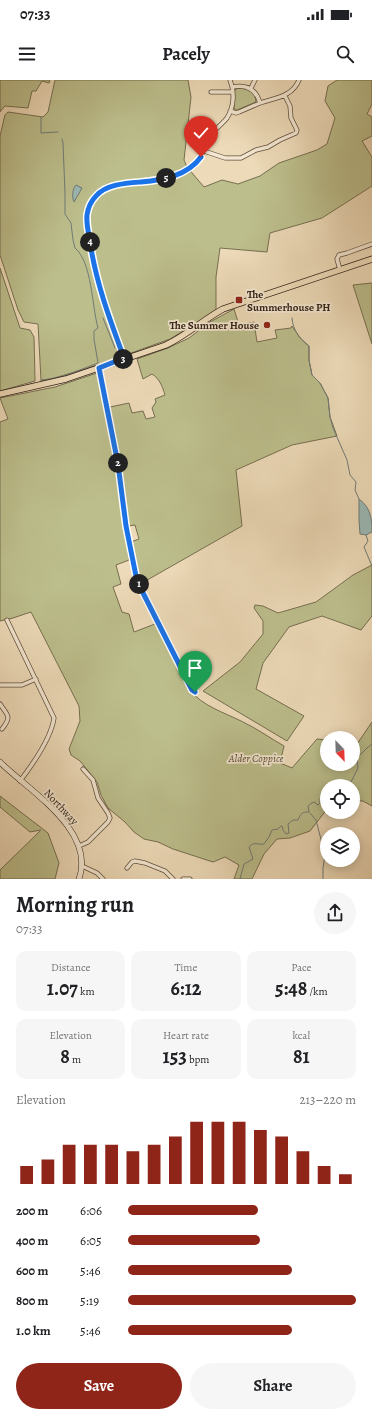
<!DOCTYPE html>
<meta charset="utf-8">
<style>
:root{--surface:#fff;--page:#f6f6f6;--text:#202124;--muted:#757577;--accent:#8f2418}
body{margin:0;font-family:Alegreya,serif;background:var(--page);color:var(--text);height:100vh;display:flex;flex-direction:column;font-size:15px;white-space:nowrap}
*{box-sizing:border-box;margin:0}
p{font-size:13px;color:var(--muted)}
.icon{flex:none;width:22px;height:22px;fill:none;stroke:currentColor;stroke-width:2;stroke-linecap:round;stroke-linejoin:round}
.map{position:relative;height:799px;overflow:hidden}
.sheet{display:flex;flex-direction:column;background:var(--surface);flex:1}
.sheet>*{flex:none}
.needle{width:26px;rotate:157deg}
.buttons{position:absolute;left:320px;top:651px;display:grid;gap:8px}
.buttons a{display:grid;place-items:center;width:40px;height:40px;border-radius:50%;background:var(--surface);box-shadow:0 2px 10px #0003;font-size:20px}
.pin{position:absolute;display:grid;place-items:center;width:34px;height:34px;color:#fff;margin:-41px -17px;border-radius:50% 50% 50% 0;rotate:-45deg;box-shadow:0 0 4px #0007}
.pin .icon{rotate:45deg}
.km{position:absolute;width:20px;height:20px;margin:-10px;border-radius:50%;background:#222;color:#fff;font-size:11px;line-height:20px;text-align:center}
.round{display:grid;place-items:center;flex:none;width:42px;height:42px;border-radius:21px;background:var(--page)}
.summary{display:flex;align-items:center;justify-content:space-between;height:68px;padding:0 16px}
h1{font-size:22px;font-weight:700;line-height:30px}
.stats{display:grid;grid-template-columns:repeat(3,1fr);gap:6px;height:68px;padding:4px 16px}
.stats div{display:grid;align-content:center;border-radius:10px;background:var(--page);text-align:center}
.stats b{font-size:20px;font-weight:700}
.stats small{font-size:11px;font-weight:400}
.stats p{font-size:11px}
.chart{height:112px;padding:8px 16px}
.chart p{display:flex;justify-content:space-between}
.chart svg{width:100%;height:72px;margin-top:4px;stroke:var(--accent);stroke-width:6}
.button{display:flex;gap:8px;margin-top:auto;padding:8px 16px}
.button a{flex:1;height:46px;border-radius:24px;background:var(--accent);color:#fff;font-size:16px;font-weight:700;line-height:46px;text-align:center}
.button a+a{background:var(--page);color:var(--text)}
ul{padding:0 16px;list-style:none;font-size:13px}
li{display:grid;grid-template-columns:64px 48px 1fr;align-items:center;height:30px}
li i{height:10px;border-radius:5px;background:var(--accent)}
.status{display:flex;justify-content:space-between;align-items:center;height:28px;padding:0 20px;background:var(--surface);direction:ltr}
.status svg{height:11px;fill:currentColor}
header{display:flex;justify-content:space-between;align-items:center;height:52px;padding:0 16px;background:var(--surface);font-size:18px;font-weight:700}
.map>svg:first-child{display:block}
.green{fill:#bcbe8c;stroke:#766e50}
.water{fill:#9bb9b6;stroke:#717b76}
.lines{fill:none;stroke-linecap:round;stroke-linejoin:round}
.stream{stroke:#717b76;stroke-width:1}
.street-casing{stroke:#604e3e;stroke-width:5}
.secondary-casing{stroke:#311f15;stroke-width:6}
.primary-casing{stroke:#311f15;stroke-width:7}
.street{stroke:#f3e7d1;stroke-width:3.5}
.secondary{stroke:#f3e7d1;stroke-width:5}
.primary{stroke:#eddab8;stroke-width:5.5}
.route-casing{stroke:#fff;stroke-width:8}
.route{stroke:#1a73e8;stroke-width:5}
.poi-dot{fill:#8f2418;stroke:#f3e7d1;stroke-width:1.5}
.labels{text-anchor:middle;dominant-baseline:central;stroke-width:3.5;stroke-linejoin:round;paint-order:stroke}
.poi-label{font-size:11px;font-weight:bold;fill:#311f15;stroke:#f3e7d1;text-anchor:start}
.park-label{font-size:11px;font-style:italic;fill:#5b4f39;stroke:#f3e7d1}
.street-label{font-size:11px;fill:#311f15;stroke:#f3e7d1}
</style>
<div class="status"><b>07:33</b><svg viewBox="0 0 49 12"><path d="M0 12V9h3v3zM5 12V6h3v6zM10 12V3h3v9zM15 12V0h3v12zM26 1h20v11H26zM47 4h2v5h-2z"/></svg></div>
<header><svg class="icon" aria-label="menu" viewBox="0 0 24 24"><path d="M4 6h16M4 12h16M4 18h16"/></svg>Pacely<svg class="icon" aria-label="search" viewBox="0 0 24 24"><circle cx="10" cy="10" r="6"/><path d="M15 15l6 6"/></svg></header>
<div class="map">
<svg width="372" height="799" viewBox="0 0 372 799">
<rect width="100%" height="100%" fill="#eddab8"/>
<filter id="stains"><feTurbulence type="fractalNoise" baseFrequency=".005" numOctaves="4"/><feColorMatrix values="0 0 0 0 .2 0 0 0 0 .09 0 0 0 0 .02 0 0 0 .5 -.17"/></filter>
<radialGradient id="worn" r=".72"><stop offset=".6" stop-color="#630" stop-opacity="0"/><stop offset="1" stop-color="#630" stop-opacity=".3"/></radialGradient>
<path class="green" d="M0,0H50L49,3L42,1L36,11H32L28,28L5,26L3,28L0,32Z
M55,0H188L191,17L184,80L187,87L204,107L222,100L238,104L260,96L279,83L317,70L327,64L335,38L325,21L328,6L337,0H372V24L367,34L372,37V56L362,61L372,77V106L322,138L270,153L267,172L220,168L216,197V231L170,259L98,285L51,299L41,300L38,244L24,242L18,230L0,175V56L5,35L8,32L43,37L48,32Z
M238,8C247,8 256,13 256,22L237,30H235L234,28V11Z
M0,188L20,248L30,250L34,257L35,301L0,311Z
M372,203V264L353,205Z
M234,229L239,245L254,242L257,262L277,258L275,250L291,248L292,246L301,259L309,266V280L312,295L320,303L328,318L330,337L337,356L292,365L236,390L242,446L142,503L139,499L131,462L139,459L135,445L128,446L121,383L110,327L129,323L132,333L143,331L146,339L155,337L152,328L156,322L155,319L165,315C162,306 160,299 152,294L143,299L137,279L168,268L189,258L210,242Z
M97,293L116,385L129,480L116,485L121,504L113,507L122,532L129,534L134,552L155,544L189,609C202,626 223,632 241,641C256,648 270,658 284,666L280,683L292,688L317,659L327,660V684H353V670L372,642V726L363,721H353V706H327V729L310,751L290,758L277,759L264,774L252,799H234L239,785L225,777L213,782L173,769L158,762L144,759L134,752L125,742L108,728L101,715L97,702L80,681L71,675L69,669L80,641L79,626L31,532L13,538L0,541V342L8,339L0,318L55,307Z
M372,485V536L361,550L322,536L289,547L263,583L256,609L304,636L287,661L203,611L240,582L263,554V541L254,528L255,525L263,526L278,533L316,522L353,495Z
M0,716L48,753L59,783L55,799H0V790L41,750L30,752L0,727Z"/>
<path class="water" d="M76,105L82,108L74,122C72,118 72,109 76,105Z
M359,419C371,428 372,439 372,452L366,455L360,454L359,440Z"/>
<g class="lines">
<path class="stream" d="M41,37V53L58,52
M103,238L115,268
M292,238C293,251 300,259 309,266V280L312,295L320,303L328,318L330,337L333,348L347,380L350,395L356,402L355,410L359,419
M40,301L64,296L98,283L94,259V251L98,248C92,227 92,182 75,168L73,160L71,143L65,134V113L63,63L62,59
M0,311L35,303
M366,455L368,461L364,467L372,486
M372,674V676
M336,706L338,705L349,706L358,688L357,678L367,668L372,664
M310,733L316,740L325,775L323,788V799
M240,799L244,784L253,779L249,767C254,761 258,765 264,764L269,757L272,750L278,749L281,746H282L283,750L286,754L289,753L288,744L293,740H298C301,733 302,732 309,732L308,726L310,724L314,722L318,725L320,723V719L327,713"/>
<g class="street-casing">
<path id="street" d="M232,7C247,4 256,9 260,23
M251,8L255,0
M211,12H233
M230,31L236,33L239,32C246,29 253,26 260,23C275,18 292,17 299,0
M204,71L225,78H241L256,70L268,67L280,60L296,53L297,50L291,38L290,26L285,16
M340,190L337,179L339,175L347,173L372,164
M124,278C109,238 96,203 89,159C88,148 85,134 91,124C102,102 129,104 150,102C162,100 180,95 190,89C204,80 203,64 212,53C217,48 223,43 227,38C234,27 235,12 230,0
M99,288L118,384L126,447L137,501L192,610L195,612
M7,540L54,638C51,659 33,684 20,701
M0,605H22L36,599
M0,624C8,636 12,636 2,649
M79,766L88,762L108,742L110,738L108,733L98,718L93,700L83,689
M82,786L97,793L103,799
M127,788L132,782L135,781L145,783L165,791L173,799
M183,799H190"/>
</g>
<g class="secondary-casing">
<path id="secondary" d="M0,682C29,711 96,750 79,799"/>
</g>
<g class="primary-casing">
<path id="primary" d="M0,314L66,299L166,265C187,255 203,240 223,229L372,179"/>
</g>
<use href="#street" class="street"/>
<use href="#secondary" class="secondary"/>
<use href="#primary" class="primary"/>
</g>
<g class="lines">
<g class="route-casing">
<path id="route" d="M195,612L192,610L137,501L126,446L118,384L99,288L124,278C110,240 96,203 90,162C89,154 86,144 87,135C88,128 91,121 96,116C106,104 127,103 141,102C163,100 187,96 201,77"/>
</g>
<use href="#route" class="route"/>
</g>
<g class="poi-dot">
<rect x="235" y="216" width="8" height="8" rx="2"/>
<circle cx="267" cy="245" r="4"/>
</g>
<g class="labels">
<g class="poi-label">
<text x="247" y="214">The<tspan x="247" dy="13">Summerhouse PH</tspan></text>
<text x="259" y="245" text-anchor="end">The Summer House</text>
</g>
<g class="park-label">
<text x="256" y="678">Alder Coppice</text>
</g>
<g class="street-label">
<text transform="translate(61 727) rotate(47)">Northway</text>
</g>
</g>
<rect width="100%" height="100%" filter="url(#stains)"/>
<rect width="100%" height="100%" fill="url(#worn)"/>
</svg>
<div class="buttons">
<a><svg class="needle" viewBox="-14 -14 28 28"><path d="M0-13l5 13h-10z" fill="#e53935"/><path d="M0 13l5-13h-10z" fill="#757577"/></svg></a>
<a><svg class="icon" aria-label="locate" viewBox="0 0 24 24"><circle cx="12" cy="12" r="6"/><path d="M12 2v4M12 18v4M2 12h4M18 12h4"/></svg></a>
<a><svg class="icon" aria-label="layers" viewBox="0 0 24 24"><path d="M12 4l9 5-9 5-9-5zM3 14l9 5 9-5"/></svg></a>
</div>
<div class="pin" style="left:195px;top:612px;background:#1e9e55"><svg class="icon" aria-label="arrive" viewBox="0 0 24 24"><path d="M6 21V4h12l-3 4 3 4H6"/></svg></div>
<div class="pin" style="left:201px;top:77px;background:#d93025"><svg class="icon" aria-label="check" viewBox="0 0 24 24"><path d="M5 12l5 5 9-10"/></svg></div>
<b class="km" style="left:139px;top:504px">1</b>
<b class="km" style="left:118px;top:383px">2</b>
<b class="km" style="left:123px;top:279px">3</b>
<b class="km" style="left:90px;top:162px">4</b>
<b class="km" style="left:166px;top:98px">5</b>
</div>
<section class="sheet">
<div class="summary"><div><h1>Morning run</h1><p>07:33</p></div><a class="round"><svg class="icon" aria-label="share" viewBox="0 0 24 24"><path d="M12 15V3M7 8l5-5 5 5M5 13v7h14v-7"/></svg></a></div>
<div class="stats">
<div><p>Distance</p><b>1.07<small> km</small></b></div>
<div><p>Time</p><b>6:12</b></div>
<div><p>Pace</p><b>5:48<small> /km</small></b></div>
</div>
<div class="stats">
<div><p>Elevation</p><b>8<small> m</small></b></div>
<div><p>Heart rate</p><b>153<small> bpm</small></b></div>
<div><p>kcal</p><b>81</b></div>
</div>
<div class="chart"><p><span>Elevation</span>213–220 m</p>
<svg viewBox="0 0 160 44" preserveAspectRatio="none"><path d="M5 44V33M15 44V29M25 44V20M35 44V20M45 44V20M55 44V24M65 44V20M75 44V15M85 44V6M95 44V6M105 44V6M115 44V11M125 44V15M135 44V24M145 44V33M155 44V38"/></svg>
</div>
<ul>
<li><b>200 m</b>6:06<i style="width:57%"></i></li>
<li><b>400 m</b>6:05<i style="width:58%"></i></li>
<li><b>600 m</b>5:46<i style="width:72%"></i></li>
<li><b>800 m</b>5:19<i style="width:100%"></i></li>
<li><b>1.0 km</b>5:46<i style="width:72%"></i></li>
</ul>
<div class="button"><a>Save</a><a>Share</a></div>
</section>
